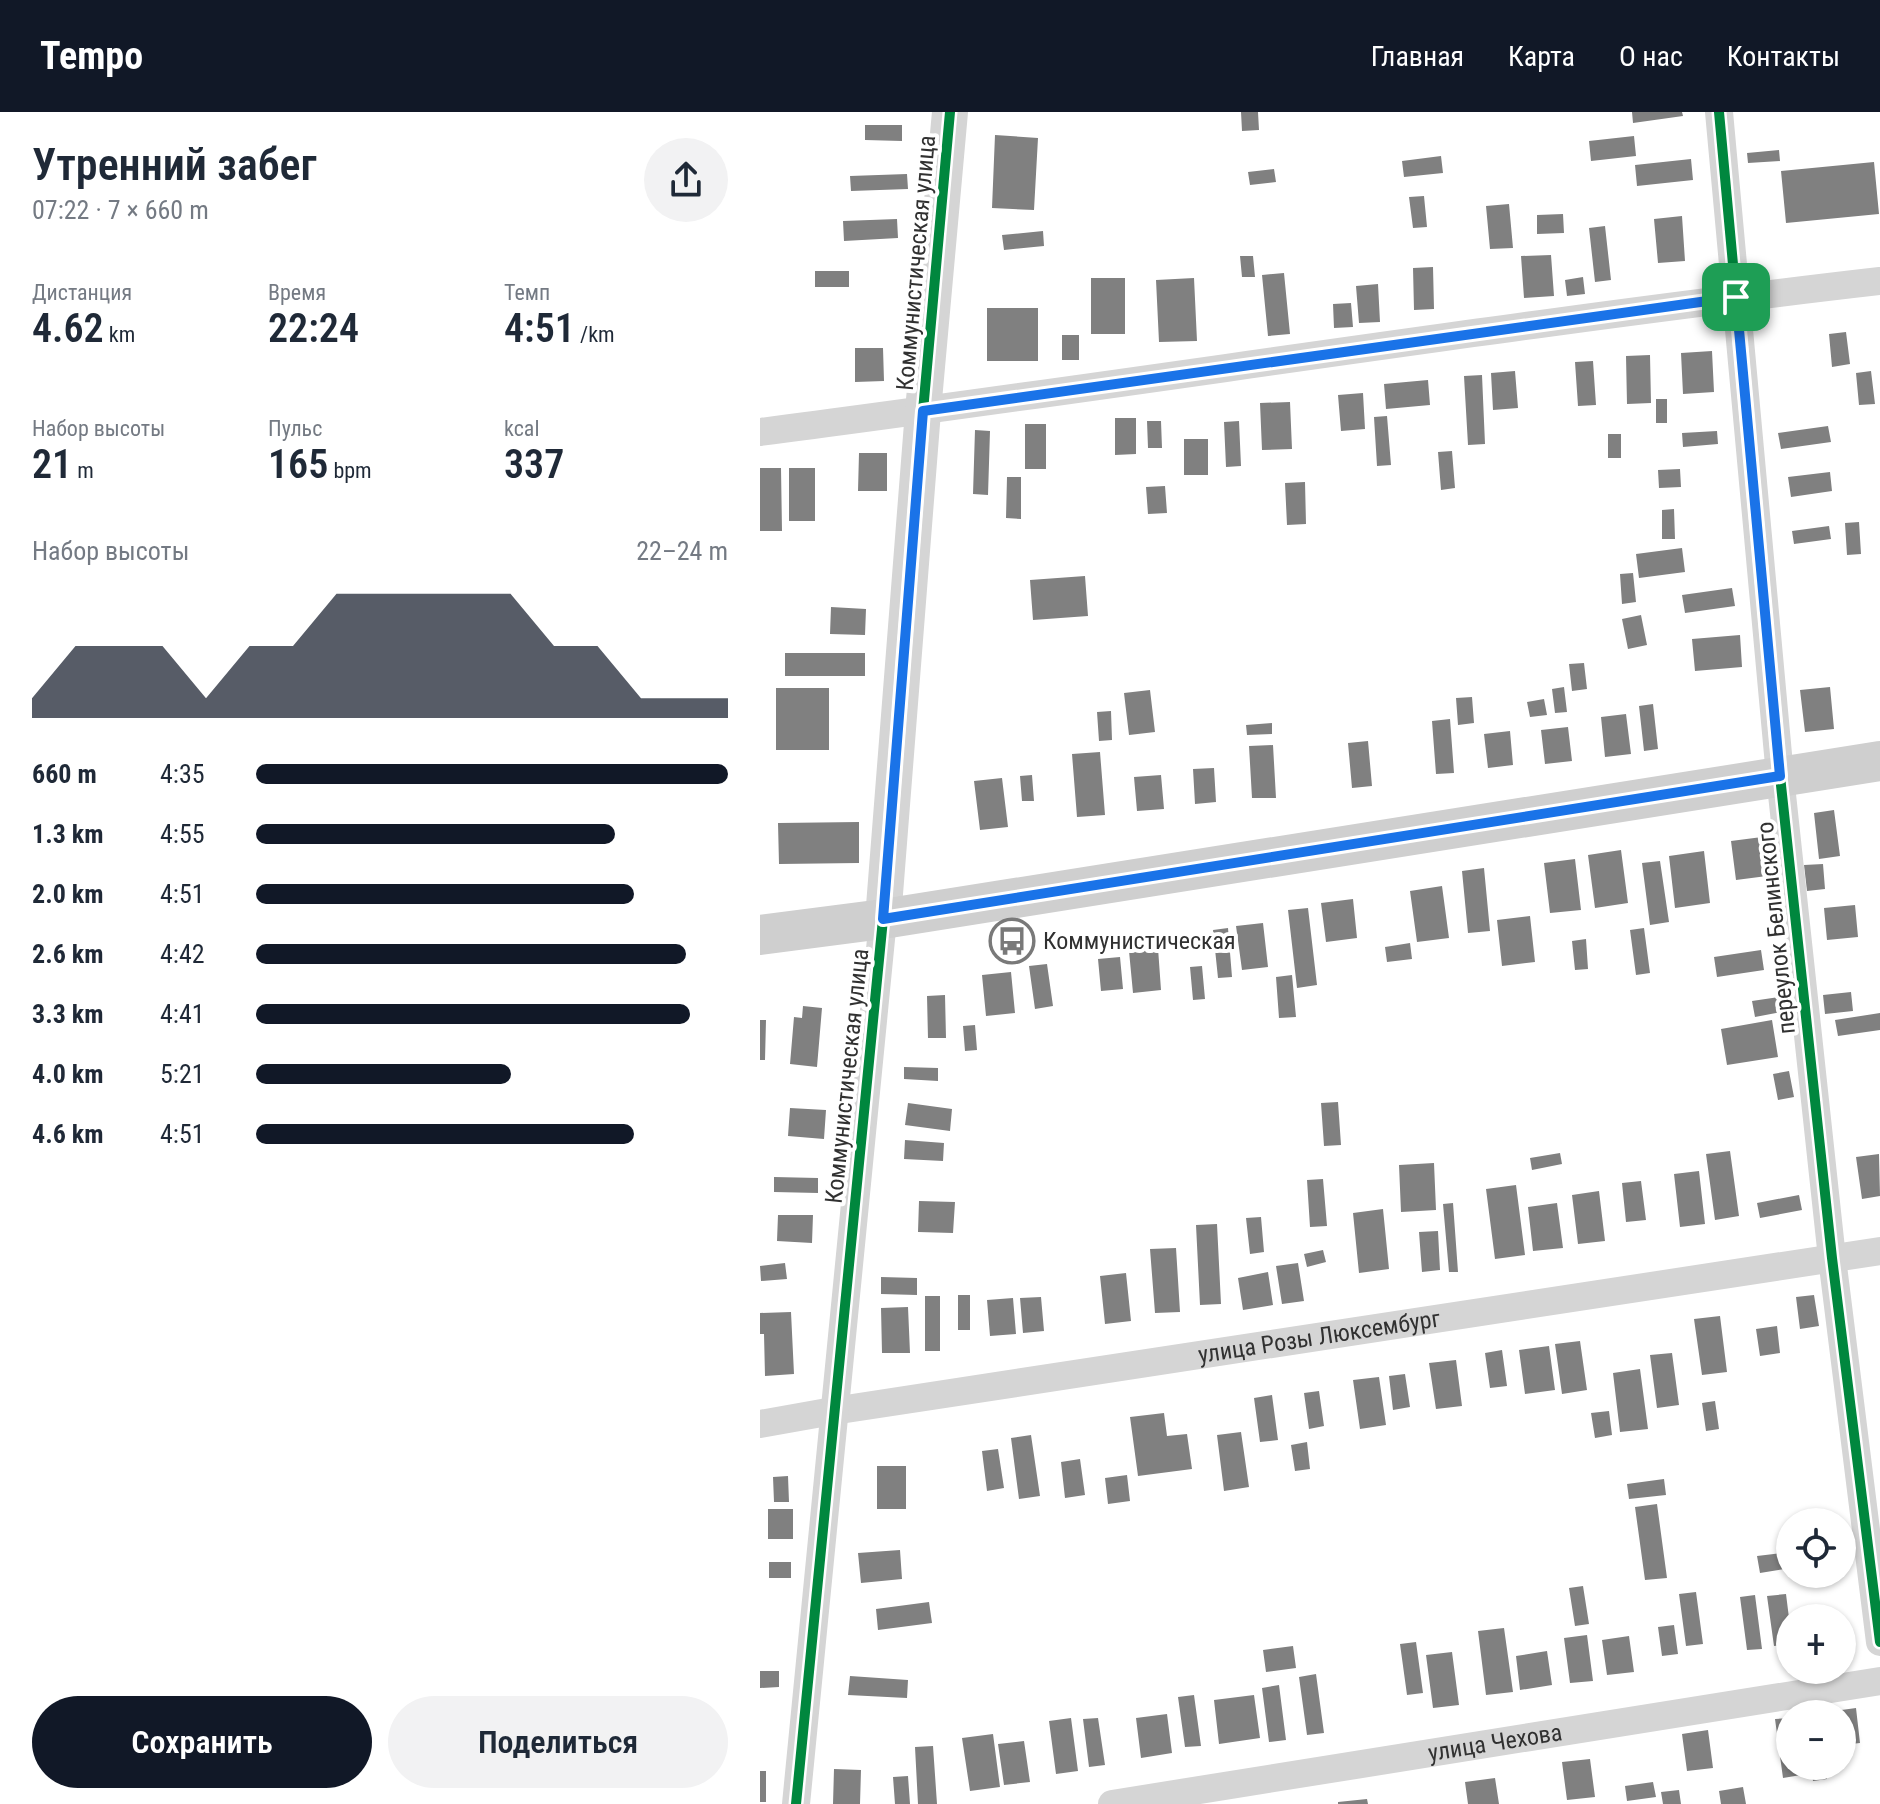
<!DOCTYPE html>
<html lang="ru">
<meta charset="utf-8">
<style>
:root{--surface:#fff;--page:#f2f2f3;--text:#1f2937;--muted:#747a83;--accent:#111827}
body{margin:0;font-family:"Roboto Condensed",sans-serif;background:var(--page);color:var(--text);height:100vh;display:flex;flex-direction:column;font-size:30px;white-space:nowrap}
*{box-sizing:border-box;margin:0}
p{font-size:26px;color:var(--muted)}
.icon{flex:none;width:44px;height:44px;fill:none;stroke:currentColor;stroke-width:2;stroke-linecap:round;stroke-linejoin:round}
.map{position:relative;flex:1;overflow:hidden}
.drawer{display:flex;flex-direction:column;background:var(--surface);width:760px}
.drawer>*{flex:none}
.fabs{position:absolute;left:1016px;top:1396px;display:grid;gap:16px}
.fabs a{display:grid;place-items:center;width:80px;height:80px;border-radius:50%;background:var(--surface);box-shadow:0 2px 6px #0004;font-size:40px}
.pin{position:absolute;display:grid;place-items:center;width:68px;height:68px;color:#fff;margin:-34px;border-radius:16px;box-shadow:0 4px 12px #0006}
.round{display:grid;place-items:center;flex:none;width:84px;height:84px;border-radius:42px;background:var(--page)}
.headline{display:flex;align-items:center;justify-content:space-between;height:136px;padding:0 32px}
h1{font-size:44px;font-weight:600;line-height:60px}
.stats{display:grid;grid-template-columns:repeat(3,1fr);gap:12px;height:136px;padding:8px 32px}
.stats div{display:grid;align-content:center}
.stats b{font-size:40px;font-weight:600}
.stats small{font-size:22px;font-weight:400}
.stats p{font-size:22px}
.chart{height:224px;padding:16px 32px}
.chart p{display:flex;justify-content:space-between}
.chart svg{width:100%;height:144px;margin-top:8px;fill:var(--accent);opacity:.7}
.button{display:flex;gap:16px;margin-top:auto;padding:16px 32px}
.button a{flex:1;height:92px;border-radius:48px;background:var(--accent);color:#fff;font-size:32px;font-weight:600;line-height:92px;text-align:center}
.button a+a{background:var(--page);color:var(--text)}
ul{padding:0 32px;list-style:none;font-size:26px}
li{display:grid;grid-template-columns:128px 96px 1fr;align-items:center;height:60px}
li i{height:20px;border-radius:10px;background:var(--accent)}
header{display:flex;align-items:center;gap:48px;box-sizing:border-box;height:112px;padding:0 40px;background:var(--accent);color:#fff}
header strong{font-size:38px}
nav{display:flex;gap:44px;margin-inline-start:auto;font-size:28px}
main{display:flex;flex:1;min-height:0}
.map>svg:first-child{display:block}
.building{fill:#808080}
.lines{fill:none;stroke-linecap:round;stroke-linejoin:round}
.minor{stroke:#d5d5d5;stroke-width:28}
.tertiary{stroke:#d5d5d5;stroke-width:36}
.secondary{stroke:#cfcfcf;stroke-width:40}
.cycleway-casing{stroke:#fff;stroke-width:15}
.cycleway{stroke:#00873e;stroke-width:10}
.route-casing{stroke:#fff;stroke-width:16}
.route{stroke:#1a73e8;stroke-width:10}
.labels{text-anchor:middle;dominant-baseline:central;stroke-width:8;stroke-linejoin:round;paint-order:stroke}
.street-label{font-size:24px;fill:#313131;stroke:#fff}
.poi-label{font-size:24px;fill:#313131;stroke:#fff;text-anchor:start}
</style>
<header>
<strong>Tempo</strong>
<nav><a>Главная</a><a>Карта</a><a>О нас</a><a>Контакты</a></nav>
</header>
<main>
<section class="drawer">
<div class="headline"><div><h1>Утренний забег</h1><p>07:22 · 7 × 660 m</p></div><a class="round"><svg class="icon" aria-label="share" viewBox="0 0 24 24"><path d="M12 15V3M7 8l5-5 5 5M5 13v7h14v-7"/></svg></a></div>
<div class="stats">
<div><p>Дистанция</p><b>4.62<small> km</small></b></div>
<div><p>Время</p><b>22:24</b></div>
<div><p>Темп</p><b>4:51<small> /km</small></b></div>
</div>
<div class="stats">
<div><p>Набор высоты</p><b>21<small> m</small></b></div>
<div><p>Пульс</p><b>165<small> bpm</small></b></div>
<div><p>kcal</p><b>337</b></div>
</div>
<div class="chart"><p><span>Набор высоты</span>22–24 m</p>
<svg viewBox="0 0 160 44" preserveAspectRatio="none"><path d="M0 44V38L10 22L20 22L30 22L40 38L50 22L60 22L70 6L80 6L90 6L100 6L110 6L120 22L130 22L140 38L150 38L160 38V44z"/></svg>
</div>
<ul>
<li><b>660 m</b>4:35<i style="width:100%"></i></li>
<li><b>1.3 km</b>4:55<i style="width:76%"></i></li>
<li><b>2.0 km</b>4:51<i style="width:80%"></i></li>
<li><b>2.6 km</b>4:42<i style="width:91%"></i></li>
<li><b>3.3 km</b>4:41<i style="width:92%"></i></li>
<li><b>4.0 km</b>5:21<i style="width:54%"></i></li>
<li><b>4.6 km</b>4:51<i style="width:80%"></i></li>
</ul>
<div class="button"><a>Сохранить</a><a>Поделиться</a></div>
</section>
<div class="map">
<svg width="1120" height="1692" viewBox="0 0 1120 1692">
<rect width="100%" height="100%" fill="#fff"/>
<path class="building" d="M481,0H498L499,18L482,19Z
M872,0H922L923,4L873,11Z
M105,13H142V29L105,28Z
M235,23L278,26L274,98L232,96Z
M874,24L876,44L831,49L829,29Z
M1019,38L1020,49L988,51L987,41Z
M681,44L683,61L644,65L642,49Z
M931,47L933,68L877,74L875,53Z
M1114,50L1119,102L1026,111L1021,59Z
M514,57L516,70L490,73L488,60Z
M147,62L148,77L91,79L90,64Z
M664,84L667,115L653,116L649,85Z
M749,92L753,136L730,137L726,94Z
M803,102L804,121L777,122V103Z
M922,104L925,149L898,151L894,107Z
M137,107L138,126L84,129L83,109Z
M845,114L851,168L835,170L829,116Z
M283,119L284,134L244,138L242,123Z
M791,143L794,184L764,186L761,144Z
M480,144H493L495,165H482Z
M673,155L674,197L654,198L653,156Z
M55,159H89V175H55Z
M524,161L530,222L508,224L502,163Z
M823,165L825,182L807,184L805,168Z
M331,166H365V222H331Z
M434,166L437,229L399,230L396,168Z
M618,172L620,210L599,211L596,174Z
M591,191L593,215L574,216L573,192Z
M227,196H278V249H227Z
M1086,220L1090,252L1072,255L1069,222Z
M302,223H319V248H302Z
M95,236H123L124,269L95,270Z
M952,239L954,280L923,282L921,241Z
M890,243L891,291L867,292L866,244Z
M833,249L836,293L818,294L815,250Z
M755,259L758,296L733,298L731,261Z
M1111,259L1115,292L1099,293L1096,261Z
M722,263L725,332L708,333L704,264Z
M668,268L670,293L626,297L624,272Z
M603,281L605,317L581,319L578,283Z
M896,287H907V311H896Z
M530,290L532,337L502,338L500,291Z
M627,304L631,353L617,354L614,305Z
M355,306H376V342L355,343Z
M387,309H401L402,336H388Z
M479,309L481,354L466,355L464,310Z
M265,312H286V357H265Z
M1068,314L1071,330L1021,337L1018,321Z
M215,318L230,319L228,383L213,382Z
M957,319L958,332L923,335L922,321Z
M848,322H861V346H848Z
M424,327H448V363H424Z
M692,339L695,376L681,378L678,340Z
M99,341H127V379H98Z
M0,356H21L22,419H0Z
M29,356H55V409H29Z
M920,357L921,375L899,376L898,358Z
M1070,360L1072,379L1031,385L1028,365Z
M247,365H261V407L246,406Z
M545,370L546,412L527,413L525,371Z
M405,374L407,401L388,402L386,375Z
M914,397L915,427H902V398Z
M1099,410L1101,442L1087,443L1085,411Z
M1069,414L1071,427L1034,432L1032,419Z
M922,436L925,460L879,466L876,442Z
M873,461L876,490L862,492L860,462Z
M325,464L328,504L273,508L270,468Z
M972,476L975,494L925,501L922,483Z
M71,495L106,497L105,523L70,522Z
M881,503L887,533L868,537L862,507Z
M980,523L982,555L935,559L932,527Z
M25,541H105V564H25Z
M824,551L827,577L812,579L809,552Z
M804,575L807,600L795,601L792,577Z
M1070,575L1074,617L1045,620L1040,578Z
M16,576H69V638H16Z
M390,578L395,620L369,623L364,581Z
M712,585L714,611L698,613L696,586Z
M784,587L787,603L770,605L767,590Z
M893,592L898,637L884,639L879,594Z
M351,599L352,628L339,629L337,600Z
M866,602L871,642L845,645L841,605Z
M690,607L694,661L676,662L672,609Z
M512,611V622L487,623L486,613Z
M808,615L812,649L785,652L781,618Z
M750,619L753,653L728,656L724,622Z
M608,629L612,674L592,676L588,631Z
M513,633L516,686H492L489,634Z
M340,640L345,703L317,705L312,642Z
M454,656L456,690L435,692L433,657Z
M272,663L274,689H262L260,664Z
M401,663L404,697L377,699L374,665Z
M242,666L248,715L220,718L214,669Z
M1074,698L1080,744L1059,747L1054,701Z
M99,710V751L19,752L18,711Z
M1002,725L1007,764L976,768L971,729Z
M861,738L868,791L835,796L828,743Z
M944,739L950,791L915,796L909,744Z
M815,747L821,798L790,801L784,751Z
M900,749L909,810L890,813L882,751Z
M1063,752L1065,777L1047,779L1044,753Z
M724,756L730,819L708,821L702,759Z
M682,774L689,826L657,830L650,779Z
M593,787L597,826L566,830L561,791Z
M1095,793L1098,825L1067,828L1064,796Z
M548,796L557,873L537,876L528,798Z
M770,804L775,850L742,854L737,808Z
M503,811L508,855L482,858L476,814Z
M468,816L472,865L458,866L453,818Z
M884,816L890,861L876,863L870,818Z
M826,827L828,857L815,858L812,829Z
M650,831L652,847L627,850L625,835Z
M398,836L401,878L373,881L369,839Z
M1001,838L1004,858L957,865L954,845Z
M360,845L363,877L341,879L338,847Z
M287,852L293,894L275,897L269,854Z
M442,854L445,887L433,888L430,855Z
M251,860L255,901L226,904L222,863Z
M532,863L536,905L519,906L516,865Z
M1091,880L1093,899L1065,902L1063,883Z
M185,883L186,926H168L167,884Z
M1019,885L1022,900L995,905L992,889Z
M43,894L62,896L57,955L30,952L34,905L42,906Z
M1120,901V918L1078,924L1075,908Z
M0,908H6L5,948H0Z
M1012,908L1018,945L967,953L961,917Z
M215,913L217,938L205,939L203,914Z
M144,955L178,956V969L144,967Z
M1029,959L1034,985L1018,988L1013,962Z
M578,990L581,1033L564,1034L561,991Z
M148,991L192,997L190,1019L145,1013Z
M30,996L66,998L64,1027L28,1024Z
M145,1028L184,1031L183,1049L144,1047Z
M970,1039L979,1104L955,1108L946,1042Z
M800,1041L802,1052L772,1058L770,1046Z
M1119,1042L1120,1084L1102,1087L1096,1045Z
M674,1051L676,1098L641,1100L639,1053Z
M939,1059L945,1112L920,1115L914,1062Z
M14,1065L58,1066V1081L14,1080Z
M563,1067L567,1114L550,1115L547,1068Z
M881,1069L886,1108L866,1110L862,1071Z
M756,1073L765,1143L735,1147L726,1077Z
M839,1079L845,1129L818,1132L812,1083Z
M1039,1083L1042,1098L1000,1106L997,1091Z
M159,1089L195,1090L193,1121L158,1120Z
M693,1091L698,1160H689L683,1092Z
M797,1091L803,1136L773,1139L768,1095Z
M623,1097L629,1157L599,1161L593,1101Z
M18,1103H53L52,1131L17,1129Z
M501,1105L504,1140L490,1142L486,1106Z
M457,1112L461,1192L440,1193L436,1113Z
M678,1119L680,1158L662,1160L659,1120Z
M416,1136L420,1200L395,1201L390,1137Z
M563,1138L566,1150L547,1155L544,1142Z
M25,1151L27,1167L1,1169L0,1154Z
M538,1151L544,1189L522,1192L516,1154Z
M508,1160L513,1193L483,1198L478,1166Z
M366,1161L371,1209L345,1212L340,1164Z
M121,1165L157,1166V1183L121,1182Z
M198,1183H210V1218H198Z
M1054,1183L1059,1214L1040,1217L1036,1185Z
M165,1184H180V1239H165Z
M281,1185L284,1219L263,1221L260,1186Z
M253,1186L256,1222L230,1224L227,1188Z
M148,1195L150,1241H122L121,1196Z
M31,1200L34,1262L5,1264L4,1222H0V1201Z
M960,1204L967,1260L942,1263L934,1207Z
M1017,1214L1020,1241L1000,1244L996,1217Z
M820,1229L827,1278L802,1282L795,1232Z
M789,1234L795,1278L765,1282L759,1238Z
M742,1238L747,1274L730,1276L725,1241Z
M912,1241L919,1293L897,1296L890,1243Z
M696,1248L702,1294L676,1297L669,1251Z
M880,1257L888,1317L860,1320L853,1261Z
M645,1262L650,1295L633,1298L629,1264Z
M619,1265L626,1313L600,1317L593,1268Z
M559,1279L564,1314L549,1317L544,1281Z
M512,1283L518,1328L500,1330L494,1286Z
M955,1289L959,1317L946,1319L942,1291Z
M849,1299L852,1323L835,1326L831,1301Z
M404,1301L407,1324L427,1322L432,1357L378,1364L370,1305Z
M481,1320L489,1375L464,1379L457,1323Z
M271,1323L280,1384L259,1387L251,1326Z
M547,1330L550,1357L535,1359L531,1333Z
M238,1337L244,1376L227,1379L222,1339Z
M320,1347L325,1383L305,1386L301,1350Z
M117,1354H146V1397H117Z
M367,1363L370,1389L348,1392L345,1366Z
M28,1364L29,1390H14L13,1365Z
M904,1367L906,1383L869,1387L867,1372Z
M897,1392L907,1466L885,1468L875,1395Z
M8,1397H33V1427H8Z
M140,1438L142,1467L101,1471L98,1441Z
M1023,1441L1025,1457L1000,1461L997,1444Z
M9,1450H31V1466H9Z
M823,1474L829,1512L815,1514L809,1476Z
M936,1480L943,1532L926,1534L919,1482Z
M1026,1482L1030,1514V1532L1014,1534L1007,1484Z
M995,1483L1002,1537L987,1538L980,1485Z
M169,1490L172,1511L118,1518L116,1497Z
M914,1513L918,1542L902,1544L898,1515Z
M744,1516L753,1580L726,1583L718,1519Z
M827,1523L833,1569L810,1571L804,1526Z
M869,1524L874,1560L847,1563L842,1528Z
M656,1530L663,1581L647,1583L640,1532Z
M533,1534L536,1556L506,1560L503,1538Z
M787,1539L792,1573L760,1578L756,1544Z
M692,1540L699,1593L673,1596L666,1543Z
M0,1559H19V1575L0,1576Z
M556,1562L564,1621L547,1623L539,1565Z
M90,1564L148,1568L147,1586L88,1583Z
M519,1573L526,1628L509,1630L502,1576Z
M434,1583L441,1634L425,1635L418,1585Z
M494,1583L500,1626L459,1632L454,1588Z
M1096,1596L1100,1631L1082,1633V1602H1067V1600Z
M407,1602L412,1641L381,1646L376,1606Z
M311,1606L318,1659L296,1662L289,1609Z
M338,1606L345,1653L329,1655L323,1607Z
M1030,1606V1654H1040L1041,1663L1023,1666L1015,1607Z
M948,1618L953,1656L927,1659L922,1622Z
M233,1622L240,1675L210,1679L202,1626Z
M264,1629L270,1670L244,1673L238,1632Z
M173,1634L177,1692H158L155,1635Z
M830,1647L835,1685L807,1688L802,1650Z
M1051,1654H1066L1067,1667L1053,1669Z
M74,1657L101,1658L100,1692H73Z
M0,1659H6V1690H0Z
M148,1664L150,1692H135L133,1665Z
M735,1666L739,1692H708L705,1670Z
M893,1670L896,1685L867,1689L865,1674Z
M983,1675L986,1692H961L959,1679Z
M919,1678L921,1692H903L901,1680Z
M607,1687L608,1692H578V1690Z"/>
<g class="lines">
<g class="minor">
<path d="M959,0L1020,664L1072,1146L1120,1530"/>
<path d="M0,320C374,272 746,212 1120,169"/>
<path id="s1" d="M0,1312L73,1299L1120,1139"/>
<path d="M36,1692L123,807"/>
<path id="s2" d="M352,1692L1120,1569"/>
</g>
<path class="tertiary" d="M123,807L163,299L190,0"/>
<path class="secondary" d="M0,823L123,807L1120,649"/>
<g class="cycleway-casing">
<path id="cycleway" d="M959,0L1020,664L1072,1146L1120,1530
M36,1692L123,807L163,299L190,0"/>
</g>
<use href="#cycleway" class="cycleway"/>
</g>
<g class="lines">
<g class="route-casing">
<path id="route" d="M976,185L1020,664L123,807L163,299Z"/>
</g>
<use href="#route" class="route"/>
</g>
<defs>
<g id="bus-ring" transform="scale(2.3)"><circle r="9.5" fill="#fff" stroke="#797979" stroke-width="1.5"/><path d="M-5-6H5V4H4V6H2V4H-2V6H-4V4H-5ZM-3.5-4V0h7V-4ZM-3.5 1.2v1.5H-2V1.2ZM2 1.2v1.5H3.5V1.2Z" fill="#797979"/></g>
</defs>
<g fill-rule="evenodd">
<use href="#bus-ring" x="252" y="829"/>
</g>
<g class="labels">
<g class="street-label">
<text transform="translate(156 151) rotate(-85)">Коммунистическая улица</text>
<text transform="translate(1016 816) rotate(-96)">переулок Белинского</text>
<text transform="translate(87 964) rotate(-84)">Коммунистическая улица</text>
<text stroke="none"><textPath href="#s1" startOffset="566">улица Розы Люксембург</textPath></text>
<text stroke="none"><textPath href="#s2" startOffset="388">улица Чехова</textPath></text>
</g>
<g class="poi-label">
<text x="283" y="829">Коммунистическая</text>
</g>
</g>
</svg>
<div class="fabs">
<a><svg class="icon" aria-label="locate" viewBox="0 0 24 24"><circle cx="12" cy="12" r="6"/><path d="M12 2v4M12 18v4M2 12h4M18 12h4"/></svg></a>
<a>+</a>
<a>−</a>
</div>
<div class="pin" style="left:976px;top:185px;background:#1e9e55"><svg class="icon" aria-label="arrive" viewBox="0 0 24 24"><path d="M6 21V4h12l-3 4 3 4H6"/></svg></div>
</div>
</main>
